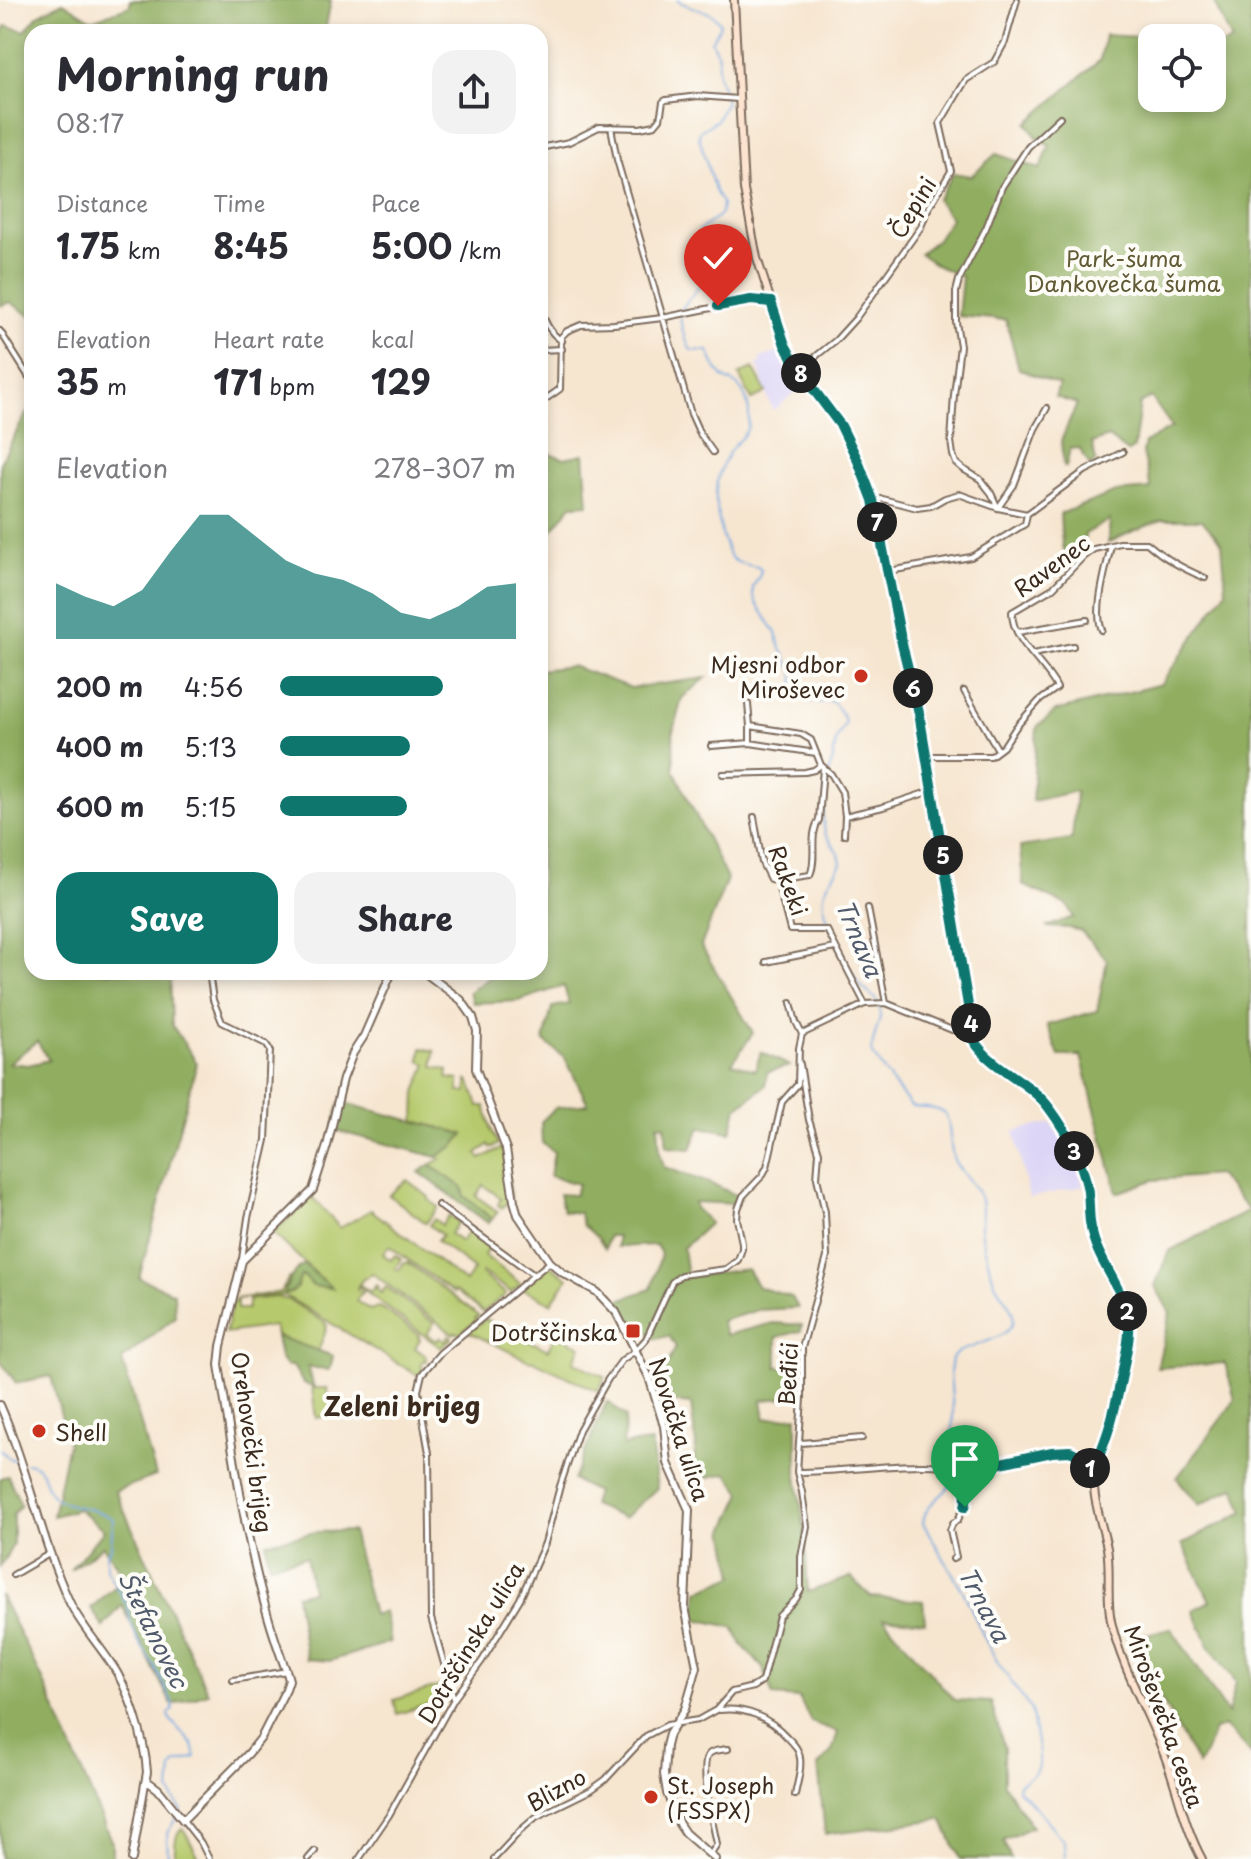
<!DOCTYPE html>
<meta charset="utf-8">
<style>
:root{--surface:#fff;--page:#f2f2f3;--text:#2b2b33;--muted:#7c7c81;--accent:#0f766e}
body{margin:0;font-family:"Playpen Sans",sans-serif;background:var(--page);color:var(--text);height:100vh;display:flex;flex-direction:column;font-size:30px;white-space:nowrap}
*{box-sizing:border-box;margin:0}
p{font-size:26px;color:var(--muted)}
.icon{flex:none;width:44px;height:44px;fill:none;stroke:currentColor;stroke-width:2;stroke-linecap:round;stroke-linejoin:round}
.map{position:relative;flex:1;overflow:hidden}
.details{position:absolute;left:24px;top:24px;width:524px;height:956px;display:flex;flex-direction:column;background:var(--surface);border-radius:24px;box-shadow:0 4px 12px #0003}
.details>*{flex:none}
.controls{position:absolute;left:1138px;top:24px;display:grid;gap:16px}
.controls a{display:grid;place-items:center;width:88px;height:88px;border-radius:16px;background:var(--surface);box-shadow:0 4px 12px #0003;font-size:40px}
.pin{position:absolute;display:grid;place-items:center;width:68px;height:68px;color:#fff;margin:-82px -34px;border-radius:50% 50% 50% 0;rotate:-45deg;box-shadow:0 0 8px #0007}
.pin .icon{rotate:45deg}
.km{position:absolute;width:40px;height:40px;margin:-20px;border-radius:50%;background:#222;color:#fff;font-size:22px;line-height:40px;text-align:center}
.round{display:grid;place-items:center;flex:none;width:84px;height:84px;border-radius:24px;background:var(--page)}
.head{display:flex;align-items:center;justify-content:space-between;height:136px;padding:0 32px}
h1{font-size:44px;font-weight:700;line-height:60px}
.figures{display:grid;grid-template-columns:repeat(3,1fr);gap:12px;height:136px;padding:8px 32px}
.figures div{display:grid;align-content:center}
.figures b{font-size:34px;font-weight:700}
.figures small{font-size:22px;font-weight:400}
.figures p{font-size:22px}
.chart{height:224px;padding:16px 32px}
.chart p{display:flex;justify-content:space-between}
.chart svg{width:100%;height:144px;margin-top:8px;fill:var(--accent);opacity:.7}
.button{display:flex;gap:16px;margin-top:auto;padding:16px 32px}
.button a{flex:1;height:92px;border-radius:24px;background:var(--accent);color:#fff;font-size:32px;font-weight:700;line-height:92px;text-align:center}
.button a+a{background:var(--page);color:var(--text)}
ul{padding:0 32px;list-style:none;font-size:26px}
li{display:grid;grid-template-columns:128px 96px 1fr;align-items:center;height:60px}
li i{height:20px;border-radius:10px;background:var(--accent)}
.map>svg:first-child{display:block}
.built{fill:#ddd5f6}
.green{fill:#b6c96c;stroke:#787a45;stroke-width:2}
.forest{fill:#90ad60;stroke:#666c3f;stroke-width:2;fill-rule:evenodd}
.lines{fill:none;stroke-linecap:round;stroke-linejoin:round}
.stream{stroke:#71a5de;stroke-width:2}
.minor-casing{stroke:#7c6b5c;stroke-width:8}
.tertiary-casing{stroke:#7c6b5c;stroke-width:10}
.secondary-casing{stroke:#7c6b5c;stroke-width:10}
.minor{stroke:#fff;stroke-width:4}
.tertiary{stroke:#fff;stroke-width:6}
.secondary{stroke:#fde4d1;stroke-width:6}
.route-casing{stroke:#fff;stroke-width:16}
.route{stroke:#0f766e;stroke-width:10}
.poi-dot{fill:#c8321e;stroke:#fdfcf7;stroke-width:3}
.labels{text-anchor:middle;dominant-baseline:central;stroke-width:8;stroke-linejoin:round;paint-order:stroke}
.street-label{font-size:22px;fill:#3b2a1e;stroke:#fdfcf7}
.park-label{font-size:22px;fill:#605a35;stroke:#fdfcf7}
.poi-label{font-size:22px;fill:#3b2a1e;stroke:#fdfcf7;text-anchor:end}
.water-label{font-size:24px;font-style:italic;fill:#515b6b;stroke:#fdfcf7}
.quarter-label{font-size:26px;font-weight:bold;fill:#3b2a1e;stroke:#fdfcf7}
</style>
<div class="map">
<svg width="1251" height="1859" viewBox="0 0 1251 1859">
<rect width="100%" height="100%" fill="#fdfcf7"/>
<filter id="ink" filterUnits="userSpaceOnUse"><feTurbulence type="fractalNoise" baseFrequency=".0125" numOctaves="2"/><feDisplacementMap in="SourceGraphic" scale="16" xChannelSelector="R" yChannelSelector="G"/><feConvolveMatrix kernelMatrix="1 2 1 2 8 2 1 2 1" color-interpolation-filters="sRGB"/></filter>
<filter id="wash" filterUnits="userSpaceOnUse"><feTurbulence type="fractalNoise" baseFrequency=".006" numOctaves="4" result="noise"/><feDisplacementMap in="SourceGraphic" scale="32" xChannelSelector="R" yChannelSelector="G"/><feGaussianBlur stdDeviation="1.8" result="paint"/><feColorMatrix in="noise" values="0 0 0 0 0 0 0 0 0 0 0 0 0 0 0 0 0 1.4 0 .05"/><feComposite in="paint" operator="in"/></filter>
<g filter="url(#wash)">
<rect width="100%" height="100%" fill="#f6e5cf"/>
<path class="built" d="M783,351L797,384L796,391L779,407L772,410L757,364L761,362L760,358Z
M1051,1123L1059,1134H1062L1081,1178L1083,1186L1029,1198L1014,1131Z"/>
<path class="green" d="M753,368L766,392L752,400L739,375Z
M422,1048L435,1051L433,1067L448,1070L447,1078L459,1080V1092H467V1080H469L479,1106H485L492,1131L499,1144L491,1148L489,1145L477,1153L481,1159L501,1148L502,1150L504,1149L511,1198L502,1208L498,1205L501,1198L483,1185L476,1196L498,1212L492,1219L464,1196L463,1188L430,1165L441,1159L437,1157L455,1145L463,1134L415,1121L416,1092L427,1064L420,1061Z
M407,1180L429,1197L428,1199L438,1207L426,1223L389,1195Z
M312,1197L340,1228L371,1210L465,1282L474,1269L437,1241L442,1235L429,1225L434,1219L442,1225L449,1215L458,1222L450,1234L461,1242L469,1230L490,1246L484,1255L521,1284L511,1292L482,1272L481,1274L506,1294L483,1312L458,1293L455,1291L454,1293L389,1246L383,1254L391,1260L395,1255L401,1259L395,1269L398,1271L403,1264L407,1262L479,1316L475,1318L477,1320L459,1334L455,1332L453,1334L372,1273L367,1278L365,1277L359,1284L370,1292L376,1285L378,1287L376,1289L381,1293L386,1287L434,1323L427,1334L437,1341L440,1337L445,1341L449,1335L452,1338L441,1348L358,1286L357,1289L362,1292L356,1301L370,1310L378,1307L382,1308L419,1335L418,1337L420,1339L415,1348L425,1355L427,1361H423L421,1364L423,1368L419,1376L284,1295L234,1299L281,1292L289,1277V1281L299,1278L300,1276L304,1275L313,1286L331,1288L273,1233Z
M546,1266L553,1267L568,1278L551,1303L521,1288Z
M276,1297L289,1300L324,1322L327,1326L318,1352L276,1336L274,1326L225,1333L232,1303L237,1301V1309H247L249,1300Z
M485,1319L548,1350L555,1334L581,1346L574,1362L605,1377L598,1391L531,1360L529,1361L469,1332Z
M312,1388H327L332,1415L316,1418Z
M447,1684L449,1701L447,1699L397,1714L394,1700Z
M183,1828L200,1859H174C176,1848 173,1834 183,1828Z"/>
<path class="forest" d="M130,0H331L325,32H32V317L10,302L0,306V40L6,26L25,31L38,15L63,2L92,20L130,6Z
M1213,0H1251V1754L1224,1726L1214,1730L1205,1754L1198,1765L1128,1639L1171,1628L1228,1714L1236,1682L1209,1646L1193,1610L1210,1601L1182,1544L1244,1512L1235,1487L1199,1505L1177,1478L1235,1400L1225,1363L1157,1368L1170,1313L1155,1286L1169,1251L1249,1211L1218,1175L1153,1180L1117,1193L1081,1056H1059L1047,1025L1097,1011L1107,960L1081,931L1068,928L1046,927L1074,917L1067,905L1023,885L1020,847L1072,839L1076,791L1032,801L1037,727L1056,711L1161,684L1226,591L1222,543L1202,520H1162L1131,532L1108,543L1110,520L1085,534L1084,553L1069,568L1062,546L1060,514L1116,492L1151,489L1143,452L1145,443L1172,427L1151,397L1140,404L1134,448L1128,452L1108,437L1092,443L1096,461L1090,466L1079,448L1070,449L1066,467L1064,466L1061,441L1077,404L1055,397L1059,385L1019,369L1006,320L958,316L962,277L938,266L920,254L937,239L951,218L937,200L954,173L971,176L996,154L1040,169L1050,146L1039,140L1027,123L1100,60L1105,35L1141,37L1152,45V98H1212V50L1232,41Z
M32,403V972H170L172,1025L197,1063L139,1278L174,1293L175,1317L122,1360L156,1476L115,1491L208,1693L172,1705L122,1605L103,1627L91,1608L125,1578L103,1546L70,1570L104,1530L78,1509L53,1516L68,1443L51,1376L16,1383L0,1361V463ZM37,1041L49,1060L28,1065L9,1063Z
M540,451L564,458L584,454L588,504L572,505L540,545Z
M572,666L631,688L706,678L682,698L673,732L674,770L727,879L701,946L753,1033L732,1063L755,1070L761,1052L790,1066L767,1072L765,1086L737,1108L731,1132L700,1127L691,1149L667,1147L665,1125L658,1124L660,1152L664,1167L717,1186L741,1198L737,1204L694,1202L695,1208L710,1223L683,1248L687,1277L747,1269L758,1287L792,1297L798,1308L758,1310L721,1321L726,1335L773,1323L802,1325L801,1331L777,1337V1367L797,1366L796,1397L762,1400L765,1419L797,1416V1475L804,1527L808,1592L851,1577L871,1597L923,1601L925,1622L883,1618L954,1700L991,1702L1004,1748V1784L1032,1827L1003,1840L1011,1859H960L942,1819L825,1834L818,1766L832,1751L838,1732L811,1722L799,1698L773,1696L763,1668L742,1645L733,1627L695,1619L698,1591L734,1576L725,1530L742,1493L727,1473L691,1481L696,1446L691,1404L673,1402L661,1378L676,1347L669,1336L654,1339L639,1321L631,1325L616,1301L651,1289L661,1254L656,1245L617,1247V1236H609L605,1249L598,1238L583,1225L579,1213L563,1211L559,1194L575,1195L578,1184L550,1176L554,1152L542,1143L541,1122L555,1108L588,1104L565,1058L544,1041L552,1007L569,1004L564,986L518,1001L473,1003L469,992L492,976L505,972H540V670Z
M340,1102L464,1134L455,1145L437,1157L333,1130Z
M430,1165L463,1188L464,1196L492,1219L488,1223L419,1172Z
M304,1264L332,1288L313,1286L304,1276H301C297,1286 299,1290 285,1294L284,1292C290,1279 292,1272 304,1264Z
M276,1336L333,1356L330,1370L308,1367L314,1388L303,1383L293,1366H286L280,1358Z
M607,1401L626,1417L623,1445L651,1442L657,1488L624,1518L592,1505L596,1492L573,1480Z
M8,1476L21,1505L13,1514V1545L0,1567V1478Z
M352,1531L373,1615L384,1611L390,1642L330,1661L306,1659L296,1595L312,1591L306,1557L269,1564L266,1542L316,1532Z
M0,1595L43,1680L112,1843V1859H0Z"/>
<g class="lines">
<path class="stream" d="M677,0C693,11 709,7 720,23L719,28L711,41L718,55V75L726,101L717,120L700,131L699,137L715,191L722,203L721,214L700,230L698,236L706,276C686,308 670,305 689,347L691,350L708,351C712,359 716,371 723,377C726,380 731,381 734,383C744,389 749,404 749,415C750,436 739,437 730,451C711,481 714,502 722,534C730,563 730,561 758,567L761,570L759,577L753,587V594L755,601L776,633L781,649L793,671L795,688L798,695L804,700L813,703L830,701L834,703L844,718L845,724L836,740L833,760L827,776L823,818L825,834L839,854L841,863C836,874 826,882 824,895C820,913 846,964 857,981C862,990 873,994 878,1003C886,1016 871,1036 872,1051C872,1057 905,1099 911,1106C920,1109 940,1106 946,1115C950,1121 950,1148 953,1157C958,1173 974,1182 980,1197C984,1208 981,1218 981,1228C982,1241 990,1268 994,1281C999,1294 1019,1311 1012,1325C1006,1338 972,1346 958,1352L952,1358L950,1373L953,1411L951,1484C941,1499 925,1503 923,1523L963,1591L985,1639L998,1663L1031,1710L1039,1753V1764L1035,1773L1019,1784L1018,1789L1041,1813L1064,1842L1065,1859
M0,1450L9,1458L19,1462
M25,1463C51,1464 38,1487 57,1499C73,1510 95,1506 113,1519L111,1547L106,1554V1569L128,1607L130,1620L137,1639L155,1667L173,1704V1710L168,1714L169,1718L193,1745L196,1757L175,1764L172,1769L170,1791L174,1800L182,1810L180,1812
M168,1859L167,1833L177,1817"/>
</g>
</g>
<g filter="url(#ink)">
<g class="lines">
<g class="minor-casing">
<path id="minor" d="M611,127L617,160L691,414L700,434L713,452
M540,148L569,142L599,127L640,128L655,125L660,119L663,102L666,100L698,96L738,99
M540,301C542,317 548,332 562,341
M0,331L32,382
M540,350L562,349
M799,370L836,340L856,318L921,227L927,211L951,171L940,123L966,80L994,62L1005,42L1017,0
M540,403L560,389L561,337L567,331L581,325L614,324L662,318L751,300L771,302
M873,500L883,499L917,508L931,506L945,498L959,494L998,508L1027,514
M998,508L991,493L980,479L963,469L956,463L953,455L951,441L954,395L960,346L956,322V292L959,280L986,228L1002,187L1028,147L1060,117
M998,508L1014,485L1035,429L1047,408
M1027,514L1085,471L1123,452
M889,571L971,557L1025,524L1027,514
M1102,630C1093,610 1107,567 1111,545
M1018,632L1087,620
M1033,654L1073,646
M964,691L998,750
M748,704L750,726L801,734L811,740L821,765L831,774L842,792L845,816L844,835
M750,726V743
M711,746L750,743L816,753
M927,756H991L1003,747L1016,727L1039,701L1057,688C1045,663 1012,642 1012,612L1053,588L1084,556L1094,549L1120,543H1147C1165,559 1182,568 1205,578
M723,774L805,772L814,770L821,765
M845,816L883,807L931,791
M754,817L762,863L770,879L777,880L790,930H827L865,1004
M777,880L810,875C818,858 808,837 819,820L823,768
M868,908L886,1003
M766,962L835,948
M209,972L213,1000L222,1022L266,1044L270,1050L266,1140L248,1218L242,1259
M791,1003L796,1022L802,1034
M802,1034L865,1004L886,1003L952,1030L972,1032
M438,1205L534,1275
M801,1443L862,1438
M797,1472C847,1472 896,1462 946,1466
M953,1559L956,1557L950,1530L953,1523L958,1520L966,1502L965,1474L968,1470L1052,1452L1070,1451L1076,1454L1083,1464L1094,1471
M13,1575L49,1554
M233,1680L287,1671
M454,1699L431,1618L429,1453L418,1391L422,1374L440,1353L550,1262
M719,1710C745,1707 769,1717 787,1737C793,1743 799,1749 800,1758C802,1770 797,1783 795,1795
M183,1820L201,1843L209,1859
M710,1855L717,1844C714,1828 698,1765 709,1754C713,1750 722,1750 728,1749
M308,1859L315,1851
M359,1859L389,1815L454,1699L482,1661L520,1599L545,1543L560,1486L579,1430L608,1379L622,1360L635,1351L646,1339L672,1282L681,1275L726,1269L738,1260L742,1249V1243L737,1219L738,1209L743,1196L762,1176L767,1167L782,1102L798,1084L799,1048L802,1034
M494,1859L521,1830L536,1817L591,1790L605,1780L646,1736L667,1725L698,1720L716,1710L732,1692L753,1687L762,1681L779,1616L796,1599L801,1590V1557L807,1526L802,1492L797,1472L802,1398V1348L827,1257L825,1212L817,1178L819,1152L809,1120L800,1064"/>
</g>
<g class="tertiary-casing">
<path id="tertiary" d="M424,972L461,1000L473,1017L477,1031L476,1069L506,1149L514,1201L518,1215L550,1262L563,1273L597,1292L616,1312L649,1377L664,1426L668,1463L689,1510L685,1607L697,1667L685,1709L669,1734L666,1746L664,1774L667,1793L679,1824L685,1833L715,1859
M0,1405C28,1468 40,1538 69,1601C79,1623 97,1642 110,1662C129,1688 145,1740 147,1772L132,1859
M147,1781L158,1789L183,1820L249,1753L261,1738L286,1689L289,1680L287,1673C249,1574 236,1469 219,1365L221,1346L242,1261L313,1190L327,1146L343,1079L353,1053L364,1036L392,972"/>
</g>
<g class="secondary-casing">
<path id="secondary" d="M734,0L744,190L757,258L785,345L799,370L841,426L858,461L873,500L902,644L919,713L974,1041C992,1068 1025,1080 1047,1105C1066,1126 1081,1158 1087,1186C1091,1204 1088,1222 1094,1240C1103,1266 1124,1290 1128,1317C1132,1341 1118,1400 1110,1425C1106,1440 1097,1454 1094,1471C1091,1496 1102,1523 1107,1548C1111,1572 1106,1597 1111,1621C1122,1671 1150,1714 1167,1762C1179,1795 1185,1828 1202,1859"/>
</g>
<use href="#minor" class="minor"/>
<use href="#tertiary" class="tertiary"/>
<use href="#secondary" class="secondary"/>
</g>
</g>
<g class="lines" filter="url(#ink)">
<g class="route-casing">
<path id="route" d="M718,306L751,300L771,302L785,345L799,370L841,426L858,461L873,500L902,644L919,713L974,1041C993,1070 1030,1081 1050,1109C1067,1132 1081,1159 1087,1186C1090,1200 1088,1214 1091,1228C1096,1258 1119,1282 1127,1312C1132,1330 1127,1347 1124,1365C1120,1385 1116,1405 1110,1425C1106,1440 1099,1455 1094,1471L1083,1464L1076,1454L1070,1451L1052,1452L968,1470L965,1474L966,1502L965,1507"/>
</g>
<use href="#route" class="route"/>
</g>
<g class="poi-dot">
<circle cx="861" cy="676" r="8"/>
<rect x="625" y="1323" width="16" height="16" rx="4"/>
<circle cx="39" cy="1431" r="8"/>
<circle cx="651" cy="1797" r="8"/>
</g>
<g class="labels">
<g class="street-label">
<text transform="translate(912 207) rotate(-59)">Čepini</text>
<text transform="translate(1051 565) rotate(-36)">Ravenec</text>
<text transform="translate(789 880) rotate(70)">Rakeki</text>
<text transform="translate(787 1374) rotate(-87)">Beđići</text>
<text transform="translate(680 1429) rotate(72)">Novačka ulica</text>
<text transform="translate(253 1442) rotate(82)">Orehovečki brijeg</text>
<text transform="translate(470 1642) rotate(-59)">Dotrščinska ulica</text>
<text transform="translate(1165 1716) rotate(70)">Miroševečka cesta</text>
<text transform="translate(556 1789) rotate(-29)">Blizno</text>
</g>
<g class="park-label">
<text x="1124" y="257">Park-šuma<tspan x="1124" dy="25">Dankovečka šuma</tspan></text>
</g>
<g class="poi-label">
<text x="845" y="663">Mjesni odbor<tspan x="845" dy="25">Miroševec</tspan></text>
<text x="617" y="1331">Dotrščinska</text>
<text x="55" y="1431" text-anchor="start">Shell</text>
<text x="667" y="1784" text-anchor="start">St. Joseph<tspan x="667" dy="25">(FSSPX)</tspan></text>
</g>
<g class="water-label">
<text transform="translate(860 938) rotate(67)">Trnava</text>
<text transform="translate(985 1604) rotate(62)">Trnava</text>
<text transform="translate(154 1629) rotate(64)">Štefanovec</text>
</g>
<g class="quarter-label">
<text x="402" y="1405">Zeleni brijeg</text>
</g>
</g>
</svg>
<div class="controls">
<a><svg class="icon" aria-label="locate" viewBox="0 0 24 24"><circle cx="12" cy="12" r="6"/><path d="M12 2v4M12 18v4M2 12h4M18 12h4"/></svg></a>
</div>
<div class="pin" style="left:965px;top:1507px;background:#1e9e55"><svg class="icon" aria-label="arrive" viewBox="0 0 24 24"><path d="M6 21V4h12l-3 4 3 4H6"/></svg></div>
<div class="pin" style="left:718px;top:306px;background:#d93025"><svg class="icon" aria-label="check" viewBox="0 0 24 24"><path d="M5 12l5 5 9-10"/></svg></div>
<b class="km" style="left:1090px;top:1468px">1</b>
<b class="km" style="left:1127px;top:1311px">2</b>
<b class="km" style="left:1074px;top:1151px">3</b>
<b class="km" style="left:971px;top:1023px">4</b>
<b class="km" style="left:943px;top:855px">5</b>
<b class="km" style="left:913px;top:688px">6</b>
<b class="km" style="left:877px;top:522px">7</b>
<b class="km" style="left:801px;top:373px">8</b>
<section class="details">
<div class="head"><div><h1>Morning run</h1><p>08:17</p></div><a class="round"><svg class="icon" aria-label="share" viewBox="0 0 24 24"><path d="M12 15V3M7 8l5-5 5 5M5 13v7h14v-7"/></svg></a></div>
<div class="figures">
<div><p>Distance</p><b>1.75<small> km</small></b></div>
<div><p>Time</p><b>8:45</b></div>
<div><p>Pace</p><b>5:00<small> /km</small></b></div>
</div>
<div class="figures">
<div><p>Elevation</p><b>35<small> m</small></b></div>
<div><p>Heart rate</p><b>171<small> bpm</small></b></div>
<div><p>kcal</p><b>129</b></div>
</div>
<div class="chart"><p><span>Elevation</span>278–307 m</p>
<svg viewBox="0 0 160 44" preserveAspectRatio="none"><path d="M0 44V27L10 31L20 34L30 29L40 17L50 6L60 6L70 13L80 20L90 24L100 26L110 30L120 36L130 38L140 34L150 28L160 27V44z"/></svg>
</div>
<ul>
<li><b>200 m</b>4:56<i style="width:69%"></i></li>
<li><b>400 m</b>5:13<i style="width:55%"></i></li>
<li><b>600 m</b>5:15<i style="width:54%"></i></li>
</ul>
<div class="button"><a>Save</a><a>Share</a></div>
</section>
</div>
